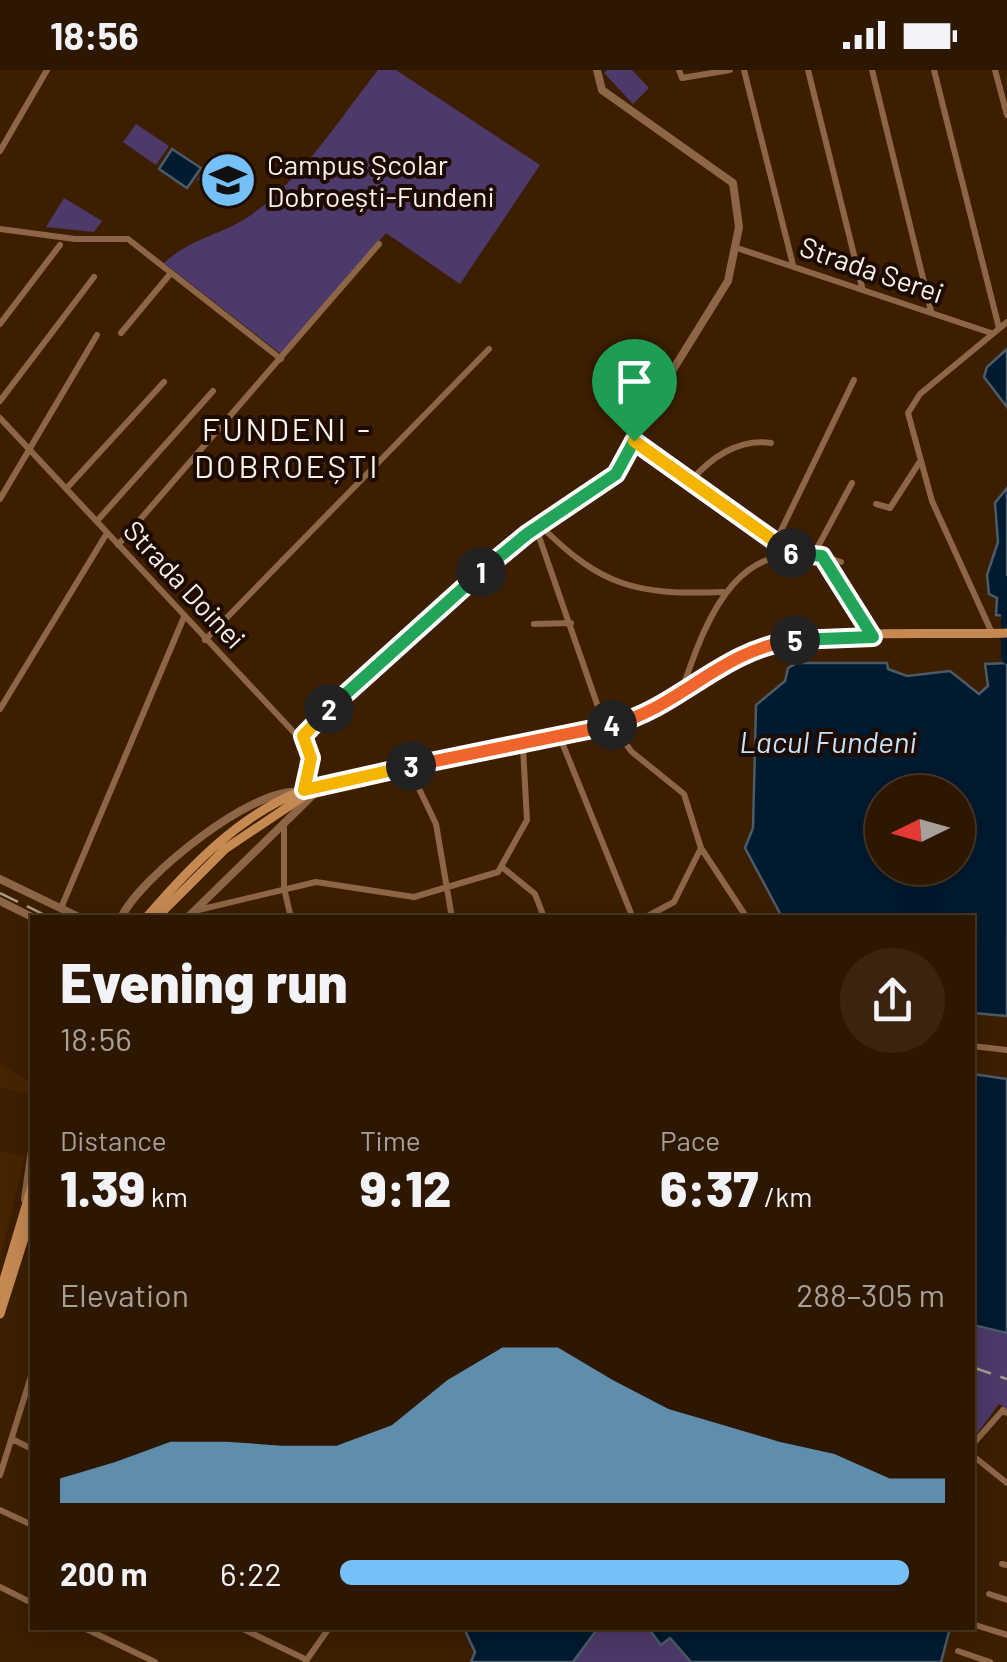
<!DOCTYPE html>
<meta charset="utf-8">
<style>
:root{--surface:#2e1700;--page:#3a240f;--text:#f1f3f6;--muted:#a79f99;--line:#493622;--accent:#75c0f6}
body{margin:0;font-family:Barlow,sans-serif;background:var(--page);color:var(--text);height:100vh;display:flex;flex-direction:column;font-size:38px;white-space:nowrap}
*{box-sizing:border-box;margin:0}
p{font-size:32px;color:var(--muted)}
.icon{flex:none;width:55px;height:55px;fill:none;stroke:currentColor;stroke-width:2;stroke-linecap:round;stroke-linejoin:round}
.map{position:relative;flex:1;overflow:hidden}
.details{position:absolute;left:30px;top:845px;width:945px;height:715px;display:flex;flex-direction:column;background:var(--surface);border-radius:0px;box-shadow:0 5px 25px #0003,0 0 0 2px var(--line)}
.details>*{flex:none}
.needle{width:65px;rotate:265deg}
.fabs{position:absolute;left:865px;top:705px;display:grid;gap:20px}
.fabs a{display:grid;place-items:center;width:110px;height:110px;border-radius:50%;background:var(--surface);box-shadow:0 5px 25px #0003,0 0 0 2px var(--line);font-size:50px}
.pin{position:absolute;display:grid;place-items:center;width:85px;height:85px;color:#fff;margin:-102px -42px;border-radius:50% 50% 50% 0;rotate:-45deg;box-shadow:0 0 10px #0007}
.pin .icon{rotate:45deg}
.km{position:absolute;width:50px;height:50px;margin:-25px;border-radius:50%;background:#222;color:#fff;font-size:28px;line-height:50px;text-align:center}
.round{display:grid;place-items:center;flex:none;width:105px;height:105px;border-radius:52px;background:var(--page)}
.summary{display:flex;align-items:center;justify-content:space-between;height:170px;padding:0 30px}
h1{font-size:55px;font-weight:800;line-height:75px}
.metrics{display:grid;grid-template-columns:repeat(3,1fr);gap:15px;height:170px;padding:10px 30px}
.metrics div{display:grid;align-content:center}
.metrics b{font-size:50px;font-weight:800}
.metrics small{font-size:28px;font-weight:400}
.metrics p{font-size:28px}
.chart{height:280px;padding:20px 30px}
.chart p{display:flex;justify-content:space-between}
.chart svg{width:100%;height:180px;margin-top:10px;fill:var(--accent);opacity:.7}
ul{padding:0 30px;list-style:none;font-size:32px}
li{display:grid;grid-template-columns:160px 120px 1fr;align-items:center;height:75px}
li i{height:25px;border-radius:12px;background:var(--accent)}
.status{display:flex;justify-content:space-between;align-items:center;height:70px;padding:0 50px;background:var(--surface);direction:ltr}
.status svg{height:28px;fill:currentColor}
.map>svg:first-child{display:block}
.built{fill:#472400}
.green{fill:#4d396a}
.water{fill:#001a2f;stroke:#4b5b68;stroke-width:2.5;fill-rule:evenodd}
.lines{fill:none;stroke-linecap:round;stroke-linejoin:round}
.river{stroke:#001a2f;stroke-width:12}
.minor{stroke:#8d6645;stroke-width:6}
.tertiary{stroke:#8d6645;stroke-width:8}
.secondary{stroke:#c68952;stroke-width:9}
.rail{stroke:#a99988;stroke-width:2.5;stroke-dasharray:20 10;stroke-linecap:butt}
.split-1-casing{stroke:#fff;stroke-width:20}
.split-2-casing{stroke:#fff;stroke-width:20}
.split-3-casing{stroke:#fff;stroke-width:20}
.split-4-casing{stroke:#fff;stroke-width:20}
.split-5-casing{stroke:#fff;stroke-width:20}
.split-6-casing{stroke:#fff;stroke-width:20}
.split-7-casing{stroke:#fff;stroke-width:20}
.split-1{stroke:#22a559;stroke-width:12}
.split-2{stroke:#22a559;stroke-width:12}
.split-3{stroke:#f5b400;stroke-width:12}
.split-4{stroke:#f0652b;stroke-width:12}
.split-5{stroke:#f0652b;stroke-width:12}
.split-6{stroke:#22a559;stroke-width:12}
.split-7{stroke:#f5b400;stroke-width:12}
.labels{text-anchor:middle;dominant-baseline:central;stroke-width:8;stroke-linejoin:round;paint-order:stroke}
.poi-label{font-size:28px;fill:#f9f2ed;stroke:#1d0b00;text-anchor:start}
.street-label{font-size:28px;fill:#f9f2ed;stroke:#1d0b00}
.water-label{font-size:30px;font-style:italic;fill:#c3e3fd;stroke:#1d0b00}
.quarter-label{font-size:32px;letter-spacing:2.5px;fill:#f9f2ed;stroke:#1d0b00}
</style>
<div class="status"><b>18:56</b><svg viewBox="0 0 49 12"><path d="M0 12V9h3v3zM5 12V6h3v6zM10 12V3h3v9zM15 12V0h3v12zM26 1h20v11H26zM47 4h2v5h-2z"/></svg></div>
<div class="map">
<svg width="1007" height="1592" viewBox="0 0 1007 1592">
<rect width="100%" height="100%" fill="#3d1f00"/>
<path class="built" d="M0,994L32,1013V1025L0,1018Z
M0,1081L25,1086L0,1189Z"/>
<path class="green" d="M378,0H396L540,95L460,214L386,163L281,284L164,193C192,167 223,165 251,145C302,109 340,48 378,0Z
M607,0H632L649,18L633,34L604,3Z
M136,54L169,76L156,95L123,72Z
M214,84L225,92L208,117L197,110Z
M64,128L102,151L94,162L46,157Z
M973,1255L1007,1263V1339L999,1334L973,1369Z
M598,1558H648L661,1574L669,1567L691,1592H573Z"/>
<path class="water" d="M172,79L201,98L187,118L159,99Z
M1007,279V337L984,307L987,297Z
M1007,418V546L996,545L997,528L989,524L987,505L998,472L995,433Z
M797,593H887L888,599L907,606L950,601L979,624L988,616L985,594L1007,593V946L973,943L972,848L782,847L745,778L753,758L756,635L785,611L788,598ZM882,722H958V798H882Z
M973,1004L1007,1009V1263L973,1255Z
M464,1558H598L573,1592H471L475,1582Z
M648,1558H950L941,1592H691L670,1568L661,1575Z"/>
<g class="lines">
<path class="river" d="M1007,512V588"/>
<path class="minor" d="M679,0L682,8L730,0
M744,0L793,195
M808,0L862,217
M872,0L931,241
M934,0L999,258
M995,0L1007,45
M0,81L47,0
M0,159L75,169H128L281,289
M737,178L991,263
M0,254L60,175
M121,263L171,203
M0,331L94,207
M0,348L302,671
M634,371L785,482
M691,411C710,388 739,368 771,373
M66,419L164,312
M0,429L97,265
M876,434L890,438L919,393
M97,451L213,321
M540,455C602,518 638,525 723,522
M536,458L605,657
M775,473L854,310
M118,475L379,174
M814,484L852,413
M824,488L867,553L874,573
M534,554L571,553
M992,563L932,431L908,343L920,324L1007,252
M205,570L489,279
M682,620C708,542 741,457 841,492
M0,639L107,463
M615,660L632,682L684,724L701,778L747,848
M561,670L633,848
M410,700L436,754L452,848
M284,755V818L291,848
M502,797L535,824L544,847
M61,838L184,547
M194,841L316,812L414,827L498,802L527,750L523,678
M644,848L674,832L701,778
M972,976L1007,980
M12,1369L32,1379
M972,1375L1003,1340L1007,1343
M972,1385L1007,1413
M0,1405L32,1303
M0,1440L32,1455
M972,1475L973,1483
M1002,1494L1007,1495
M0,1517L32,1533
M989,1524L1007,1530
M972,1554L1007,1565
M84,1558L155,1592
M241,1558L307,1590
M958,1581L990,1592
M306,1591L329,1558"/>
<path class="tertiary" d="M304,720L311,688L302,671L308,658L508,478L621,398L648,340L728,211L739,157L733,113L602,20L597,0
M0,809L81,848
M0,831L34,848
M121,848C140,807 254,716 299,722
M187,848L316,722
M25,1129L32,1080"/>
<path class="secondary" d="M146,848C190,797 240,744 304,720L625,652C670,637 701,599 745,582C815,556 931,566 1007,563
M156,848L225,779L304,726
M0,1223L32,1116
M0,1244L32,1143"/>
<path class="rail" d="M0,823L51,848
M972,1297L1007,1309"/>
</g>
<g class="lines">
<g class="split-1-casing">
<path id="split-1" d="M481,502L527,464L616,404L634,371"/>
</g>
<g class="split-2-casing">
<path id="split-2" d="M329,639L481,502"/>
</g>
<g class="split-3-casing">
<path id="split-3" d="M329,639L303,666L311,688L304,720L411,696"/>
</g>
<g class="split-4-casing">
<path id="split-4" d="M411,696L612,655"/>
</g>
<g class="split-5-casing">
<path id="split-5" d="M612,655C681,637 720,580 795,570"/>
</g>
<g class="split-6-casing">
<path id="split-6" d="M791,483L822,486L873,567L795,570"/>
</g>
<g class="split-7-casing">
<path id="split-7" d="M634,371L791,483"/>
</g>
<use href="#split-1" class="split-1"/>
<use href="#split-2" class="split-2"/>
<use href="#split-3" class="split-3"/>
<use href="#split-4" class="split-4"/>
<use href="#split-5" class="split-5"/>
<use href="#split-6" class="split-6"/>
<use href="#split-7" class="split-7"/>
</g>
<defs>
<g id="school-disc" transform="scale(2.875)"><circle r="9.5" fill="#75c0f6" stroke="#1d0b00"/><path d="M0-5L7-2L0 1L-7-2ZM-4 1L0 2.5L4 1V4Q0 6-4 4Z" fill="#111"/></g>
</defs>
<g fill-rule="evenodd">
<use href="#school-disc" x="228" y="110"/>
</g>
<g class="labels">
<g class="poi-label">
<text x="267" y="94">Campus Școlar<tspan x="267" dy="32">Dobroești-Fundeni</tspan></text>
</g>
<g class="street-label">
<text transform="translate(872 199) rotate(19)">Strada Serei</text>
<text transform="translate(185 514) rotate(47)">Strada Doinei</text>
</g>
<g class="water-label">
<text x="828" y="671">Lacul Fundeni</text>
</g>
<g class="quarter-label">
<text x="287" y="358">FUNDENI -<tspan x="287" dy="37">DOBROEȘTI</tspan></text>
</g>
</g>
</svg>
<div class="fabs">
<a><svg class="needle" viewBox="-14 -14 28 28"><path d="M0-13l5 13h-10z" fill="#e53935"/><path d="M0 13l5-13h-10z" fill="#a79f99"/></svg></a>
</div>
<div class="pin" style="left:634px;top:371px;background:#1e9e55"><svg class="icon" aria-label="arrive" viewBox="0 0 24 24"><path d="M6 21V4h12l-3 4 3 4H6"/></svg></div>
<b class="km" style="left:481px;top:502px">1</b>
<b class="km" style="left:329px;top:639px">2</b>
<b class="km" style="left:411px;top:696px">3</b>
<b class="km" style="left:612px;top:655px">4</b>
<b class="km" style="left:795px;top:570px">5</b>
<b class="km" style="left:791px;top:483px">6</b>
<section class="details">
<div class="summary"><div><h1>Evening run</h1><p>18:56</p></div><a class="round"><svg class="icon" aria-label="share" viewBox="0 0 24 24"><path d="M12 15V3M7 8l5-5 5 5M5 13v7h14v-7"/></svg></a></div>
<div class="metrics">
<div><p>Distance</p><b>1.39<small> km</small></b></div>
<div><p>Time</p><b>9:12</b></div>
<div><p>Pace</p><b>6:37<small> /km</small></b></div>
</div>
<div class="chart"><p><span>Elevation</span>288–305 m</p>
<svg viewBox="0 0 160 44" preserveAspectRatio="none"><path d="M0 44V38L10 34L20 29L30 29L40 30L50 30L60 25L70 14L80 6L90 6L100 14L110 21L120 25L130 29L140 32L150 38L160 38V44z"/></svg>
</div>
<ul>
<li><b>200 m</b>6:22<i style="width:94%"></i></li>
</ul>
</section>
</div>
